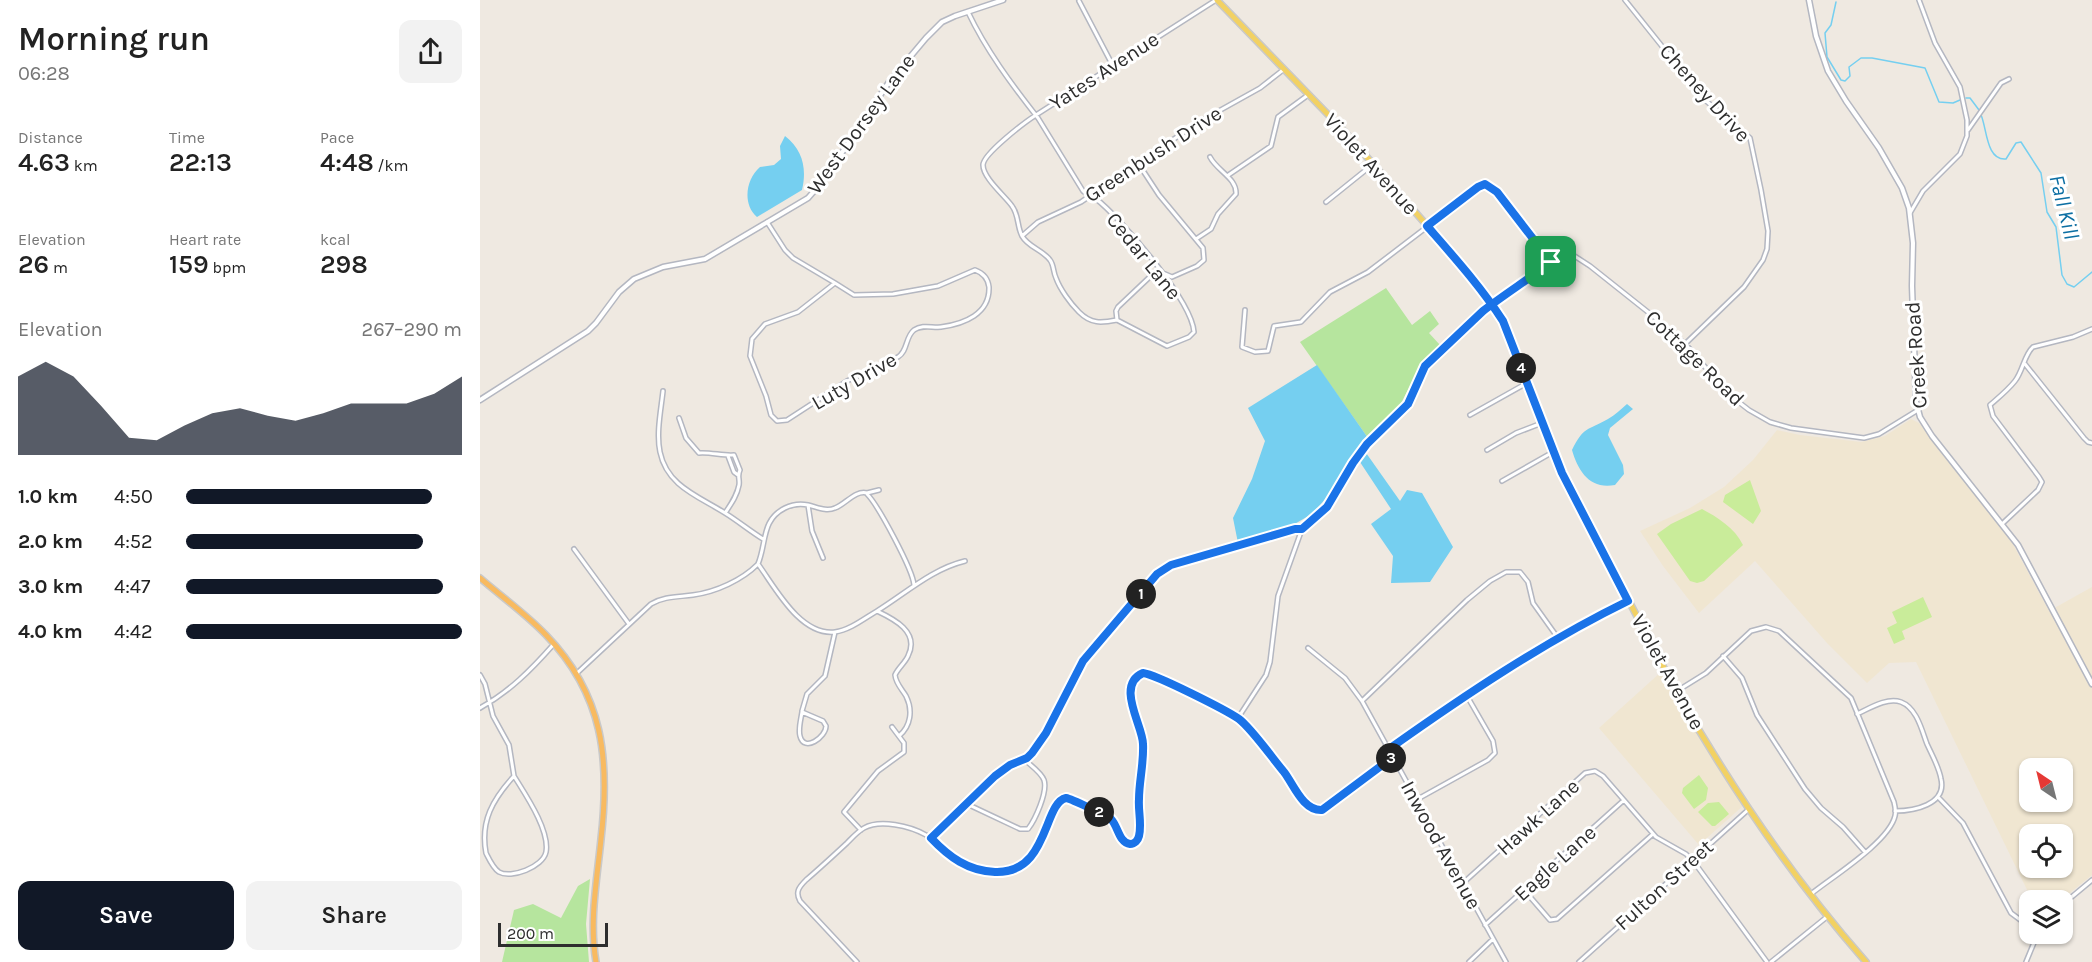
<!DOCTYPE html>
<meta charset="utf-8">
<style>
:root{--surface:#fff;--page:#f2f2f2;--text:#222;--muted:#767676;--accent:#111827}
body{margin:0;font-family:Karla,sans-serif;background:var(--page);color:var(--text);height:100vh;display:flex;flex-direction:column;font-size:22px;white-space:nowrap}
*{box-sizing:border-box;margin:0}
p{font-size:20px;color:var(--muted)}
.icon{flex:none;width:33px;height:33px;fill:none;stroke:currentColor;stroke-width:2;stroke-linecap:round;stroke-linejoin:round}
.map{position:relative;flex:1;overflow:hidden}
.details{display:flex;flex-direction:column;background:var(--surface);width:480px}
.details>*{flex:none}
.needle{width:39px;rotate:325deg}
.fabs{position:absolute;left:1539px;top:758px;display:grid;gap:12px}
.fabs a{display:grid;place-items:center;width:54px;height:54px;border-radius:12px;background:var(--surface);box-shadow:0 2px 4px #0004;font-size:30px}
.scale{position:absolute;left:18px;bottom:15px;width:110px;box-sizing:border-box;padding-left:6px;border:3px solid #2e2e2e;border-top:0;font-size:16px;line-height:21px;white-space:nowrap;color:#2e2e2e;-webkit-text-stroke:4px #fff;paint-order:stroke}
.pin{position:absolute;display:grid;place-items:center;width:51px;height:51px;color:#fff;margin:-26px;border-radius:12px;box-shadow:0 3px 9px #0006}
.km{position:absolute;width:30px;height:30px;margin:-15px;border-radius:50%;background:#222;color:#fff;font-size:16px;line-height:30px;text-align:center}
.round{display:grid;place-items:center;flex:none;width:63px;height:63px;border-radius:12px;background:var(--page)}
.summary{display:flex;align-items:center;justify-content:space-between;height:102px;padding:0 18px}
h1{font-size:33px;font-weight:600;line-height:45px}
.stats{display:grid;grid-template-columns:repeat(3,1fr);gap:9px;height:102px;padding:6px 18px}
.stats div{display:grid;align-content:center}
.stats b{font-size:26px;font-weight:600}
.stats small{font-size:16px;font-weight:400}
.stats p{font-size:16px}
.chart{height:168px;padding:12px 18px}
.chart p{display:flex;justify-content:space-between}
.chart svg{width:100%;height:108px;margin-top:6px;fill:var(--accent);opacity:.7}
.button{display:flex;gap:12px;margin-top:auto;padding:12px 18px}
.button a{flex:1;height:69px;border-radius:12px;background:var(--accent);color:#fff;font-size:24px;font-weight:600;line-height:69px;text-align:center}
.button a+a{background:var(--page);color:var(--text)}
ul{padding:0 18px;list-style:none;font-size:20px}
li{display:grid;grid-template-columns:96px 72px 1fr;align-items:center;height:45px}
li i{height:15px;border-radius:8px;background:var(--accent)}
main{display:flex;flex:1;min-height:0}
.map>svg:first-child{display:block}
.education{fill:#f0e6d1;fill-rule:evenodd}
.green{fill:#b6e59e}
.pitch{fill:#c9ec9a}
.water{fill:#75cff0}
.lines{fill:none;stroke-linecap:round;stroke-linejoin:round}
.stream{stroke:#75cff0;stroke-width:1.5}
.minor-casing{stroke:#b4b7c1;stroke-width:6}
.tertiary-casing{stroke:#b4b7c1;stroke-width:7}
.primary-casing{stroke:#c9c9c9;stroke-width:8}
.trunk-casing{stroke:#c9c9c9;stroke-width:8}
.minor{stroke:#fff;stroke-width:3}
.tertiary{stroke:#fff;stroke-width:4}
.primary{stroke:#f2d163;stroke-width:5}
.trunk{stroke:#f8ba60;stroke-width:5}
.route-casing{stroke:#fff;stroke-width:12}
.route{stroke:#1a73e8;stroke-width:8}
.labels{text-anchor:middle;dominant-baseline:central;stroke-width:6;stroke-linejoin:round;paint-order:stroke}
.street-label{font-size:21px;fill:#2e2e2e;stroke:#fff}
.water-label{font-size:22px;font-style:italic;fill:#0d6fa3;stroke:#fff}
</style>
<main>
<section class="details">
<div class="summary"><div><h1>Morning run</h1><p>06:28</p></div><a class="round"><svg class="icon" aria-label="share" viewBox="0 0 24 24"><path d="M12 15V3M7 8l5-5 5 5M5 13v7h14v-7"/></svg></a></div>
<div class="stats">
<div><p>Distance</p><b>4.63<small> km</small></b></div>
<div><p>Time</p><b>22:13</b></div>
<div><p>Pace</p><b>4:48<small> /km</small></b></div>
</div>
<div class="stats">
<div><p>Elevation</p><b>26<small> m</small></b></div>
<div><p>Heart rate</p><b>159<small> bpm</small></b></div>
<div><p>kcal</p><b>298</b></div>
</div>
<div class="chart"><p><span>Elevation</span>267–290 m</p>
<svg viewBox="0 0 160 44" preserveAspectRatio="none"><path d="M0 44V12L10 6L20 12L30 24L40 37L50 38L60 32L70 27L80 25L90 28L100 30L110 27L120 23L130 23L140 23L150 19L160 12V44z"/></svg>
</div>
<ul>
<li><b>1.0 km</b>4:50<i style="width:89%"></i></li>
<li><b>2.0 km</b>4:52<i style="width:86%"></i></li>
<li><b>3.0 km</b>4:47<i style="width:93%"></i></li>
<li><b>4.0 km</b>4:42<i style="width:100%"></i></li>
</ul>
<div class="button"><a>Save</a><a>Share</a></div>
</section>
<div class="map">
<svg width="1612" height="962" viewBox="0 0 1612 962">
<rect width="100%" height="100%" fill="#efe9e1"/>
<path class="education" d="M1431,419L1439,423L1529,537L1569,611L1612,587V875L1581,900H1552L1436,662L1409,663L1387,683L1347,643L1275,561L1219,613L1183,566L1160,531L1210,508L1244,487L1273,460L1297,430L1320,435L1381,442L1405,436ZM1550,768H1582V801H1550ZM1550,834H1582V867H1550Z
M1181,672L1264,805L1219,845L1119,728Z"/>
<path class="green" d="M906,288L932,325L950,311L959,324L949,333L960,345L941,365L918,409L888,438L820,342Z
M110,879L106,924L109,962H22L34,910L53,904L81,918L98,886Z"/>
<path class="pitch" d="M1270,480L1281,511L1273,524L1243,502L1245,495Z
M1222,509C1237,517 1255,528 1263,545L1224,581L1217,583L1210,581L1177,534L1191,524Z
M1443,597L1452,617L1422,631L1425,639L1414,644L1407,628L1417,623L1412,612Z
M1219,775L1228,788L1226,800L1214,809L1202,793L1203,788Z
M1239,802L1249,814L1235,826H1232L1218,812L1228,803Z"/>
<path class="water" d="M305,136C323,150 327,169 322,190L277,217C262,204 266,179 280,167L294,165L301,159L300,146Z
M837,365L888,438L864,468L848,496L832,514L811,526L758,543L753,518L772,479L785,441L768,408Z
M1147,404L1153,409L1130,428L1128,435L1143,465L1144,474L1135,485C1110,490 1098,471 1092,450C1104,426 1107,431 1128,419C1135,415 1141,409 1147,404Z
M884,450L920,501L927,490L942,493L973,547L950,582L911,583L913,556L891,524L911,509L878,459Z"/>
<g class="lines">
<path class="stream" d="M1356,2L1351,25L1345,33L1347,57L1361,80L1365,81L1370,76L1369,67L1381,58H1392L1445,68L1459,102L1473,103L1480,100
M1486,98H1490L1499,110
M1501,115C1507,128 1506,161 1526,159L1536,143L1541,142L1561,173L1567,212L1576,227L1582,275L1587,284L1594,287L1612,272"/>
<g class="minor-casing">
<path id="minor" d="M1145,0L1225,100L1270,138L1281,190L1288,231L1287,249L1283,260L1264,287L1205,344
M599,1L633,66
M488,12C506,50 532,85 558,118L603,191C607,194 611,196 615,198C641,218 712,301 714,332L709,337L687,346L637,320C621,323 611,324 599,312C590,303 580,289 576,278C573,272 574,265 570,260C563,250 548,247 542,236C537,227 539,215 532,206C525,196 503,178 503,165C503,154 545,122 556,115C616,77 676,39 736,0
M1488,130L1521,83L1529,79
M747,176L791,146L798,117L828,95
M846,202L892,165
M1430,213L1443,191L1480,154L1487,136V120L1480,87L1455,43L1439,0
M287,222L305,250L313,258L355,283
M542,236L558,222L601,202L719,122L780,88L803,70
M716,239L731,229L738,214L756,194C757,178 737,171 730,157
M495,270C503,273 508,278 509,287C510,314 484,324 461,327C452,328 443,324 434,330C425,337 428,351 418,357L367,381L307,420L297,421L291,415L286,396L270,356L272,339L285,324L318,312L355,283L374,295L413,294L458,286Z
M765,310L762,347L775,352L788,351L794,326L821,322L850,292L888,272L1002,185L1009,186L1017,192L1071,262
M637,320L636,311L638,307L675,272L678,271L692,277L717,266L724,260L723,248L679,195L658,163
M1545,364L1604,438L1608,442L1612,443
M183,391C181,410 176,433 180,452C187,486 218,496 245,513C258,521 270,531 283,539
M990,415L1047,383
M199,418L206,438L219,453C231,452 243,456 254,455L260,470C257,476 260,479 259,485C257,496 251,504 245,513
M1007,450L1036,433L1062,423
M248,456L254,472L258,475
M1022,481L1073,452
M387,494C398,505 433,570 434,585
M328,505L332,531L343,558
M1522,524L1558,490L1562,482L1559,477L1513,416L1510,405C1518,398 1528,390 1535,381C1543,371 1544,355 1553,347L1593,337L1612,329
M94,549L149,624
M278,564C295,587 320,636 355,632C370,630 385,618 397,611C414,619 440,632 428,656C425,663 418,668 415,675C416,684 422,689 426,696C433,710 431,726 419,736
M278,564C287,542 281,520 305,508C313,504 319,503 328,505C337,507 346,512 355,508C366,504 375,490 387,493L399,490
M397,611C426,593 452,569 485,561
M828,648L865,678L882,701L1026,962
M1243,656L1262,678L1277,715L1325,789L1341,808L1363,827L1385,852
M96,674L171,604C184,596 199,597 213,595C236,592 262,580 278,564
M0,675L5,684L13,716L29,745L34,776
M1197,691L1226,673L1271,631L1286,627L1299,631L1371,698L1414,802C1415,806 1416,812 1415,816C1409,842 1352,877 1331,894
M882,701L987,600L1010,581L1026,572H1040L1048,582L1053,603L1078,638
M0,708C29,692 51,670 73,645
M322,711L327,694L345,676L355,632
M322,712L343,721L346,726C346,737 324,753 320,736C318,729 321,719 322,712Z
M1377,714C1390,708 1407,697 1421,702C1437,708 1442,731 1447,744C1452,755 1459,767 1461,779C1467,805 1433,811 1415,811
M758,718L786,675L790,662L798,596L822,529L847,507L873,463L887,444L928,404L937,380L950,359L1003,311L1036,289L1079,256L1093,255L1110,266L1183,324L1209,348L1247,393L1269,410L1290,422L1311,428L1384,438L1399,434L1438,410
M909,749C985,695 1064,642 1148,601
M34,776C45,794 70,830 66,852C63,867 31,879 19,872C13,868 9,859 6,853C0,821 13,799 34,776Z
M1458,797L1483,823L1531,913L1550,927
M936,800L1008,760L1015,753L1013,741L987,696
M487,804L540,829H548C555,820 568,792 564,780C561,772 550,765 544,759
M381,830L364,812L398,771L424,752V743L412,727
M451,838L511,779L527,767L552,753L566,733L603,661L677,574L691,565L821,529
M982,884L1105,773L1115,771L1123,776L1176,837L1206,854L1214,862L1287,962
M1045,891L1070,920L1077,919L1173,834
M1582,905L1612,880
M1005,925L1144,800
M377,962L320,901C315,892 319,887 326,880C340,868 353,856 367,843C372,838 377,832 384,828C400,819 430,826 446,835C454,839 459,848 466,853C481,867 505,875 526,872C566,865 565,802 586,798L629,817L645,842L653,844C657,841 658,842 659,837C661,830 659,821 658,814C657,791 664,767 663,744C662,722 637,692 660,674L674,676L757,718L804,772L830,807L839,810L847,807L913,757
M989,962L1013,939
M1099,962L1269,809
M1291,962L1348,916
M1546,962L1558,933"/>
</g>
<g class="tertiary-casing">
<path id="tertiary" d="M1329,0L1336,36L1348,71L1366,101L1399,148L1422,188L1429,208L1433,243L1432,286L1436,402L1440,417L1452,436L1538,545L1612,684
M0,400L108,331L116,323L139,292L154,279L183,267L225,259L328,198L343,181L409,82L446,38L462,22L475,16L523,0"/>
</g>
<g class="primary-casing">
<path id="primary" d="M737,0L864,131L979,262L1013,304L1027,330L1082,473L1196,691C1249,784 1315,881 1386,962"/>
</g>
<g class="trunk-casing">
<path id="trunk" d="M0,578C22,597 46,614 66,635C124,695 130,760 121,839C117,880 109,921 116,962"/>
</g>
<use href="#minor" class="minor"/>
<use href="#tertiary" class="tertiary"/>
<use href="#primary" class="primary"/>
<use href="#trunk" class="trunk"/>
</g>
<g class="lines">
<g class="route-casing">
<path id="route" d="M1071,262C1049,279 1025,294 1003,311L945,366L928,404L887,444L873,463L847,507L822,529H815L691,565L677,574L603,661L566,733L552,753L547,758L530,765L515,776L451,838C469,857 488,871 515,872C569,874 563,803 586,798C592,799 627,816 631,819C638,826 639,843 650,844C655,844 658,840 659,836C662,824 658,811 659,799C659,781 664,763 663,744C663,726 635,685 663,673C677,675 746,710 759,719C772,729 793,759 804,772C814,785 823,811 842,810L913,757L909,749C985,695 1064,642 1148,601L1082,473L1023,321C1001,287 974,257 947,226L998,187L1005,184L1017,192L1071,262"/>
</g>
<use href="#route" class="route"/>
</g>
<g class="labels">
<g class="street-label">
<text transform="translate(624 71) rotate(-33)">Yates Avenue</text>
<text transform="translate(1225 93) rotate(48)">Cheney Drive</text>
<text transform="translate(381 124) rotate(-54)">West Dorsey Lane</text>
<text transform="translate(673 154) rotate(-33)">Greenbush Drive</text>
<text transform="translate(891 164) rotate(48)">Violet Avenue</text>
<text transform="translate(664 256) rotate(51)">Cedar Lane</text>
<text transform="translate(1436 355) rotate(-94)">Creek Road</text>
<text transform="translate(1215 358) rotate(44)">Cottage Road</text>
<text transform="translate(374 381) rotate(-30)">Luty Drive</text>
<text transform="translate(1188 672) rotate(61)">Violet Avenue</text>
<text transform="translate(1058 817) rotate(-42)">Hawk Lane</text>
<text transform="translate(961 845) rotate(61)">Inwood Avenue</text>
<text transform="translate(1075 863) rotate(-42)">Eagle Lane</text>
<text transform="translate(1184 885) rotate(-42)">Fulton Street</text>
</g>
<g class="water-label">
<text transform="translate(1584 207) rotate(76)">Fall Kill</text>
</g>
</g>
</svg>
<div class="fabs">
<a><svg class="needle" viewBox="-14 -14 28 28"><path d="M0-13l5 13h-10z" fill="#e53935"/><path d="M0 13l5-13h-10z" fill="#767676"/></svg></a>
<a><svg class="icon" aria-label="locate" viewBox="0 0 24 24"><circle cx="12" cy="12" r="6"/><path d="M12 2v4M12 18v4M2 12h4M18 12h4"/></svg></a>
<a><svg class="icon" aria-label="layers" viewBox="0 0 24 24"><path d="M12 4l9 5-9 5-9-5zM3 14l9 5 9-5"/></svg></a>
</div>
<div class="scale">200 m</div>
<div class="pin" style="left:1071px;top:262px;background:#1e9e55"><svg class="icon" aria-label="arrive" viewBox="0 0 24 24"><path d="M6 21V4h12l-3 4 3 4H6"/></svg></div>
<b class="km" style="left:661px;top:594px">1</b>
<b class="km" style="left:619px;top:812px">2</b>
<b class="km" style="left:911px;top:758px">3</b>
<b class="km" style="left:1041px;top:368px">4</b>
</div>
</main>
